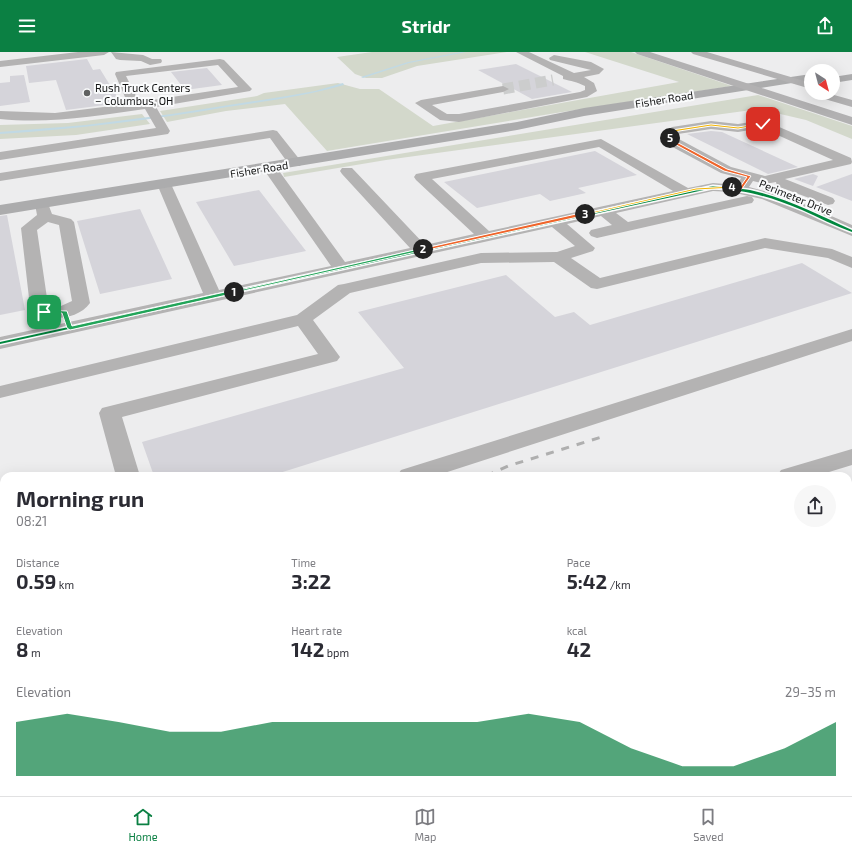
<!DOCTYPE html>
<meta charset="utf-8">
<style>
:root{--surface:#fff;--page:#f7f7f7;--text:#2b2b33;--muted:#7c7c81;--line:#e1e1e2;--accent:#0b8043}
body{margin:0;font-family:"Exo 2",sans-serif;background:var(--page);color:var(--text);height:100vh;display:flex;flex-direction:column;font-size:15px;white-space:nowrap}
*{box-sizing:border-box;margin:0}
p{font-size:13px;color:var(--muted)}
.icon{flex:none;width:22px;height:22px;fill:none;stroke:currentColor;stroke-width:2;stroke-linecap:round;stroke-linejoin:round}
.map{position:relative;flex:1;overflow:hidden}
.details{position:absolute;left:0px;top:420px;width:852px;height:324px;display:flex;flex-direction:column;background:var(--surface);border-radius:12px 12px 0 0;box-shadow:0 4px 16px #0002}
.details>*{flex:none}
.needle{width:26px;rotate:144deg}
.controls{position:absolute;left:804px;top:12px;display:grid;gap:8px}
.controls a{display:grid;place-items:center;width:36px;height:36px;border-radius:50%;background:var(--surface);box-shadow:0 4px 16px #0002;font-size:20px}
.pin{position:absolute;display:grid;place-items:center;width:34px;height:34px;color:#fff;margin:-17px;border-radius:8px;box-shadow:0 2px 6px #0006}
.km{position:absolute;width:20px;height:20px;margin:-10px;border-radius:50%;background:#222;color:#fff;font-size:11px;line-height:20px;text-align:center}
.round{display:grid;place-items:center;flex:none;width:42px;height:42px;border-radius:21px;background:var(--page)}
.head{display:flex;align-items:center;justify-content:space-between;height:68px;padding:0 16px}
h1{font-size:22px;font-weight:700;line-height:30px}
.metrics{display:grid;grid-template-columns:repeat(3,1fr);gap:6px;height:68px;padding:4px 16px}
.metrics div{display:grid;align-content:center}
.metrics b{font-size:20px;font-weight:700}
.metrics small{font-size:11px;font-weight:400}
.metrics p{font-size:11px}
.chart{height:112px;padding:8px 16px}
.chart p{display:flex;justify-content:space-between}
.chart svg{width:100%;height:72px;margin-top:4px;fill:var(--accent);opacity:.7}
header{display:flex;justify-content:space-between;align-items:center;height:52px;padding:0 16px;background:var(--accent);color:#fff;font-size:18px;font-weight:700}
.menu{display:flex;justify-content:space-around;align-items:center;height:56px;border-top:1px solid var(--line);background:var(--surface);font-size:11px;color:var(--muted)}
.menu a{display:grid;justify-items:center;gap:2px}
.menu .on{color:var(--accent)}
.map>svg:first-child{display:block}
.green{fill:#d3d8cb}
.lines{fill:none;stroke-linecap:round;stroke-linejoin:round}
.stream{fill:#c1d9e4;fill-rule:evenodd}
.building{fill:#d5d4da}
.minor-tunnel{stroke:#cccdcd;stroke-width:11;stroke-dasharray:11 5.5;stroke-linecap:butt}
.minor{fill:#b4b3b3;fill-rule:evenodd}
.major{fill:#acacad;fill-rule:evenodd}
.highway{fill:#b2b1b2;fill-rule:evenodd}
.rail-far1{stroke:#afafaf;stroke-width:3;stroke-dasharray:8 8;stroke-linecap:butt}
.rail{stroke:#afafaf;stroke-width:4;stroke-dasharray:10 10;stroke-linecap:butt}
.cycleway-casing{stroke:#fafbfc;stroke-width:3}
.cycleway{fill:#00873e;fill-rule:evenodd}
.split-1{fill:#22a559;stroke:#fff}
.split-2{fill:#22a559;stroke:#fff}
.split-3{fill:#f0652b;stroke:#fff}
.split-4{fill:#f5b400;stroke:#fff}
.split-5{fill:#f0652b;stroke:#fff}
.split-6{fill:#f5b400;stroke:#fff}
.poi-dot{fill:#606161;stroke:#fafbfc;stroke-width:1.5}
.labels{text-anchor:middle;dominant-baseline:central;stroke-width:4;stroke-linejoin:round;paint-order:stroke}
.far-poi-label{font-size:11px;fill:#141515;stroke:#fafbfc;text-anchor:start}
.far-street-label{font-size:11px;fill:#141515;stroke:#fafbfc}
</style>
<header><svg class="icon" aria-label="menu" viewBox="0 0 24 24"><path d="M4 6h16M4 12h16M4 18h16"/></svg>Stridr<svg class="icon" aria-label="share" viewBox="0 0 24 24"><path d="M12 15V3M7 8l5-5 5 5M5 13v7h14v-7"/></svg></header>
<div class="map">
<svg width="852" height="744" viewBox="0 0 852 744">
<rect width="100%" height="100%" fill="#ededee"/>
<path class="green" d="M372,0H507L417,14L382,26H366L355,22L337,5Z
M585,0H631L732,34L556,61L327,99L285,52L226,59L167,70L160,59L257,44L264,41L338,31L360,37H379L433,74L679,30Z
M758,43L852,74V87L806,68L759,57L386,108L284,125L283,121Z
M142,62L150,72L76,83L0,87V73L68,71Z"/>
<g class="lines">
<path class="stream" d="M461,0H466L409,11L363,26L361,25L408,10Z
M343,31L344,33C306,44 267,49 227,55C152,68 76,77 0,82V80L86,73L172,62L287,44L315,39Z"/>
</g>
<path class="building" d="M87,7L93,18L100,17L121,51L66,58L56,28L29,31L26,14Z
M516,12L572,40L532,47L478,18Z
M207,16L222,33L185,38L171,20Z
M24,23L30,50L0,54V31L10,30V24Z
M711,79L722,80L798,115L768,122L687,82Z
M595,99L637,123L578,136L586,141L550,149L540,142L477,156L444,130Z
M813,122L818,124L813,134L794,127Z
M852,122V149L816,135Z
M259,138L306,199L234,214L196,150Z
M140,157L172,227L100,242L77,169Z
M7,163L25,258L0,263V164Z
M802,211L852,241L270,424H154L142,390L404,316L358,260L506,223L555,265L574,260L590,273Z"/>
<g class="lines">
<path class="minor-tunnel" d="M503,37L553,28"/>
<path class="minor" d="M78,0H109L104,3L0,15V9Z
M111,0L143,3L152,7H161L162,9L161,11L150,13L141,9L120,8L116,7Z
M516,0H529L574,21L591,18L550,8L549,6L554,3L591,10L604,17L599,22L584,25L594,31L597,39L587,45L459,70L440,68L415,51L421,48L503,34L509,37L503,40L432,53L447,62H459L580,40L585,38V34C577,30 571,29 563,27V24Z
M220,7L224,8L250,35L252,37L250,39L156,55L170,79L168,82L0,108V100L156,76L145,57C97,64 49,72 0,67V59L55,61L128,52L115,22L116,20ZM218,13L238,35L139,50L126,24Z
M763,68L851,106L852,110L851,112L785,127L833,146L835,149L833,152L828,153L777,134L776,130L765,132L753,129L749,135L790,146L852,173V184L762,147L731,140L713,139L616,161L628,170L747,144L752,145L754,148L752,151L747,152L597,186L591,184L589,181L591,178L612,173L601,164L567,172L595,196L593,199L571,206L600,226L765,186L832,197L852,205V216L828,206L765,196L597,237L591,236L554,210L481,211L350,241L313,268L340,305L337,309L122,365L140,424H116L99,361L102,356L318,302L298,274L0,346V334L297,263L338,233L344,232L481,201L557,200L575,194L552,175L0,297V285L203,241L157,132L159,129H169L171,132L219,238L331,214L262,115L264,112H274L345,210L410,196L342,122L340,119L342,116H352L425,193L474,182L416,128L414,125L416,122L601,87L688,136L713,131L737,133L741,126L721,121L665,91L664,88L666,79L672,75L711,69L738,72ZM762,76L833,108L765,124L731,115L677,86L678,82L711,77L738,80ZM599,95L673,139L489,179L432,127Z
M273,78L277,79L300,108L302,111L300,114H290L270,86L0,129V121Z
M42,148L47,149L52,162L71,167L74,170L90,251C79,267 54,268 38,264L29,246L21,176L37,163L35,152L37,149ZM48,170L59,173L72,249L61,254H51L47,246L37,178Z
M852,277V289L435,424H397L401,418Z
M852,397V413L816,424H777L781,418Z
M848,507L852,508V531L848,530Z
M4,539V561L0,562V540Z
M848,649L852,650V680L848,679Z
M152,740H224L226,744H150Z
M702,740H742L740,744H700Z"/>
<path class="major" d="M811,22V28L584,64L517,78L0,163V153L517,70L584,56Z
M852,22V28L833,31V25Z"/>
<path class="highway" d="M635,0H650L852,65V73L637,2Z
M691,0H707L811,31V37L693,2Z
M811,39V41H827L852,48V55L811,43L809,41Z"/>
<path class="rail-far1" d="M486,424L508,414L605,384"/>
<path class="rail" d="M0,581L4,580
M0,593L4,592
M0,619L4,618"/>
<g class="cycleway-casing">
<path id="cycleway" d="M713,134C726,135 738,136 750,138C786,146 819,163 852,178V180C835,174 818,165 802,158C771,145 746,138 713,136L0,292V290Z"/>
</g>
<use href="#cycleway" class="cycleway"/>
</g>
<path class="split-1" d="M234,238L236,241L70,278L67,276L62,261H44L41,260L44,258L67,259L72,274Z"/>
<path class="split-2" d="M423,196L425,198L234,241L231,240Z"/>
<path class="split-3" d="M585,160L587,163L423,199L421,197Z"/>
<path class="split-4" d="M732,134L733,136L696,138L585,163L583,162L696,136Z"/>
<path class="split-5" d="M669,86L727,117L751,124L742,137L730,136L732,134L740,135L747,125L724,119L669,89Z"/>
<path class="split-6" d="M763,71L765,72L738,77L711,74L673,80L672,87L669,86L672,78L711,72L738,75Z"/>
<circle class="poi-dot" cx="87" cy="41" r="4"/>
<g class="labels">
<g class="far-poi-label">
<text x="95" y="35">Rush Truck Centers<tspan x="95" dy="13">– Columbus, OH</tspan></text>
</g>
<g class="far-street-label">
<text transform="translate(664 47) rotate(-9)">Fisher Road</text>
<text transform="translate(259 117) rotate(-9)">Fisher Road</text>
<text transform="translate(796 145) rotate(22)">Perimeter Drive</text>
</g>
</g>
</svg>
<div class="controls">
<a><svg class="needle" viewBox="-14 -14 28 28"><path d="M0-13l5 13h-10z" fill="#e53935"/><path d="M0 13l5-13h-10z" fill="#7c7c81"/></svg></a>
</div>
<div class="pin" style="left:44px;top:260px;background:#1e9e55"><svg class="icon" aria-label="arrive" viewBox="0 0 24 24"><path d="M6 21V4h12l-3 4 3 4H6"/></svg></div>
<div class="pin" style="left:763px;top:72px;background:#d93025"><svg class="icon" aria-label="check" viewBox="0 0 24 24"><path d="M5 12l5 5 9-10"/></svg></div>
<b class="km" style="left:234px;top:240px">1</b>
<b class="km" style="left:423px;top:197px">2</b>
<b class="km" style="left:585px;top:162px">3</b>
<b class="km" style="left:732px;top:135px">4</b>
<b class="km" style="left:670px;top:86px">5</b>
<section class="details">
<div class="head"><div><h1>Morning run</h1><p>08:21</p></div><a class="round"><svg class="icon" aria-label="share" viewBox="0 0 24 24"><path d="M12 15V3M7 8l5-5 5 5M5 13v7h14v-7"/></svg></a></div>
<div class="metrics">
<div><p>Distance</p><b>0.59<small> km</small></b></div>
<div><p>Time</p><b>3:22</b></div>
<div><p>Pace</p><b>5:42<small> /km</small></b></div>
</div>
<div class="metrics">
<div><p>Elevation</p><b>8<small> m</small></b></div>
<div><p>Heart rate</p><b>142<small> bpm</small></b></div>
<div><p>kcal</p><b>42</b></div>
</div>
<div class="chart"><p><span>Elevation</span>29–35 m</p>
<svg viewBox="0 0 160 44" preserveAspectRatio="none"><path d="M0 44V11L10 6L20 11L30 17L40 17L50 11L60 11L70 11L80 11L90 11L100 6L110 11L120 27L130 38L140 38L150 27L160 11V44z"/></svg>
</div>
</section>
</div>
<nav class="menu">
<a class="on"><svg class="icon" aria-label="home" viewBox="0 0 24 24"><path d="M3 11l9-7 9 7M6 9v11h12V9"/></svg>Home</a>
<a><svg class="icon" aria-label="map" viewBox="0 0 24 24"><path d="M3 6l6-2 6 2 6-2v14l-6 2-6-2-6 2zM9 4v14M15 6v14"/></svg>Map</a>
<a><svg class="icon" aria-label="saved" viewBox="0 0 24 24"><path d="M7 4h10v16l-5-4-5 4z"/></svg>Saved</a>
</nav>
